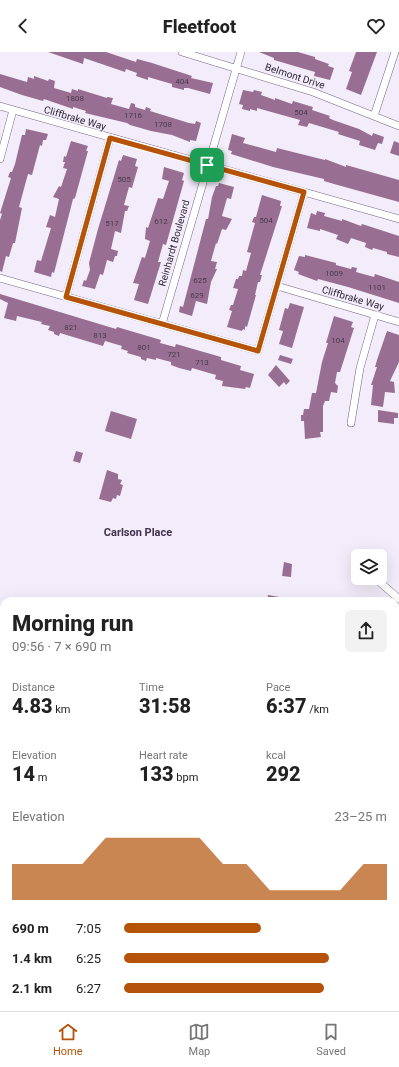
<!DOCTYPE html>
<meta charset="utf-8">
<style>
:root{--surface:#fff;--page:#f2f2f2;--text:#222;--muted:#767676;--line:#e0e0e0;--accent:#b45309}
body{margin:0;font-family:Roboto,sans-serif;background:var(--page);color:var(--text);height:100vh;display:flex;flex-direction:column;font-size:15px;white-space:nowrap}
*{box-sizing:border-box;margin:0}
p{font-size:13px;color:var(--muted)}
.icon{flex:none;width:22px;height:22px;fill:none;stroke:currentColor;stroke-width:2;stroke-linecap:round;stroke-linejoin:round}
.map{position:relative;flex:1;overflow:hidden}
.side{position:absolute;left:0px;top:545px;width:399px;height:414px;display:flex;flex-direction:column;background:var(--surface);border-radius:12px 12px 0 0;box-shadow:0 4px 16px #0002}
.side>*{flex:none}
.tools{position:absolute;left:351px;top:497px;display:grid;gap:8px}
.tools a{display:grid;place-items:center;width:36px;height:36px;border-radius:6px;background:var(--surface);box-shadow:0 4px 16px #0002;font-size:20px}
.pin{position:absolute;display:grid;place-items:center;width:34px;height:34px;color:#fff;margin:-17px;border-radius:8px;box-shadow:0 2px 6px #0006}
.round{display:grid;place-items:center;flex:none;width:42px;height:42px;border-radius:6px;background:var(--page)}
.overview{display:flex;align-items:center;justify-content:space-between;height:68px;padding:0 12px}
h1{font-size:22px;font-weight:800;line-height:30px}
.figures{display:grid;grid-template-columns:repeat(3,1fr);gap:6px;height:68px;padding:4px 12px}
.figures div{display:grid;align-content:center}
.figures b{font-size:20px;font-weight:800}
.figures small{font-size:11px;font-weight:400}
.figures p{font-size:11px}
.chart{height:112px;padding:8px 12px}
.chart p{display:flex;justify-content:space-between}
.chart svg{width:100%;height:72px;margin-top:4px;fill:var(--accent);opacity:.7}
ul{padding:0 12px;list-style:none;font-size:13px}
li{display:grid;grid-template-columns:64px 48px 1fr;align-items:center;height:30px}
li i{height:10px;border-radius:5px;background:var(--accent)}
header{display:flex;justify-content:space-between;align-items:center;height:52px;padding:0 12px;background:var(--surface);font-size:18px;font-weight:800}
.dock{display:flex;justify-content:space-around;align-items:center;height:56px;border-top:1px solid var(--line);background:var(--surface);font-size:11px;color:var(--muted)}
.dock a{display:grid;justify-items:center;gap:2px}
.dock .current{color:var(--accent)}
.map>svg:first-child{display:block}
.building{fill:#986f92}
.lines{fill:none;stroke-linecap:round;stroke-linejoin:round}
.street-casing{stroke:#746483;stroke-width:8}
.street{stroke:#fff;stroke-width:7}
.route-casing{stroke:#fff;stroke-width:8}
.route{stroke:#b45309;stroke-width:5}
.labels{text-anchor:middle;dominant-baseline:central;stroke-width:3;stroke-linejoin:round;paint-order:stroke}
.number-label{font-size:8px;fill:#493a4c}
.street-label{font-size:10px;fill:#2f2835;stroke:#f3ecfa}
.neighbourhood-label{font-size:11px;font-weight:bold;fill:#40324d;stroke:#f3ecfa}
</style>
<header><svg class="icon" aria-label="back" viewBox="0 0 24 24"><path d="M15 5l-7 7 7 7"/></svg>Fleetfoot<svg class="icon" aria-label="heart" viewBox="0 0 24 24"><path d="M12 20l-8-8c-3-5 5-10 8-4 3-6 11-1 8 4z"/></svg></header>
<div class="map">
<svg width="399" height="959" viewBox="0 0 399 959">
<rect width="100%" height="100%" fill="#f3ecfa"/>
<path class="building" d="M48,0H106L136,10L137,7L152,11L192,24L191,26L213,31L210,42L188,36H184V38L172,35V32L148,25V28L136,24L137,21L126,17L125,20L84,6L83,12Z
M259,0H298L315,5V7L329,12L328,14L334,16L330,28L314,24L315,20L274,8V6Z
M356,0H377L361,43L346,37L352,20L349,19Z
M0,22L27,30L28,25L34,27V24L48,29L49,27L55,29L54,36L71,41L72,37L78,39V37L107,46V45L113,46L111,52L129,57L131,51L135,52V55L145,58L146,55L151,57L150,59L189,71L195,72L196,69L201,71L196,89L190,88V90L172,83L151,79L130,73L127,71L85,61L86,59L73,55V57L44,47L43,49L22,43L0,35Z
M243,38L253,40L254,38L262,40L261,43L275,48V46L292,52L293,49L313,55L312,58L330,64L329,66L333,68L359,77L372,84L373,81L384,85L382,92L378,91L375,98L359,93L360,89L338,82L339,80L309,71L307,75L298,73L300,68L257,56V59L250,57V59L242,57L243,53L239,52Z
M26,77L48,82L46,88H43L42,94L40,93L32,123L28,122L19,155L22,156L15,191H13L9,205L6,204L2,220L0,219V168L2,162L0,161L11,126L8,125L10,120H12L15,112L22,83H25Z
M232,82L245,86L243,91L258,95L276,100L277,96L325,108V107L346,115V113L399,128V150L334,132L324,129V127L273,115L231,102L232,99L228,98Z
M71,89L88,94L86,99H88L75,146L73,147L54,221L52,220L51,225L34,220L37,208L41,209L51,176L46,175L50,163L55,165L59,147L53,145L59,134L61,135L67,117L63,116L65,110H63L64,104L66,105Z
M394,89L399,91V104L390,101Z
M123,103L137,107L135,114L138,115L132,136L129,135L124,153L129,154L127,159H125L121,181L115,179L111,197L118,199L117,204H115L113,210L107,208L103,223L100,222L95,237L82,234L84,228L86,229L90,218L89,211L98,177L119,108L121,109Z
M164,115L184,121L182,128L184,129L166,193L163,192L158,210H161L148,252L134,248L139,232L133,231L142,205L145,206L150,189L145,187L146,175L148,176L158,146L163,147L169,129L162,127Z
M219,131L234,135L231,147L227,146L222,164L232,167L226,178L222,177L217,192L216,191L211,209L217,210L215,217H217L211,230L207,252L196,249L192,264L179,260L180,254L183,255L206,167H208L212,145L216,134H218Z
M262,143L281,149L280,154H282L260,223H262L260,230H258L255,243H256L247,275L245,274V278L243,277L242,279L227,275L232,259L229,258L231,253H233L238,237L233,236L236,227H238L239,224H242L243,218L246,219L251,201L247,200L255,171L252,170L254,165H256Z
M317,159L325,161L324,164L342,169V167L361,174L362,172L399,184V205L387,202V200L373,196L372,198L365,195L366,191L351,186L348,192L336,187L338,183L320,177V179L307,176L311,161L316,163Z
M305,203L336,211V213L351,217L352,215L357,216L356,220L374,225L375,222L399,230V251L348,235L318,227L317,229L298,222L299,220L294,218L299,204L305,205Z
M0,242L116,277L117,275L161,288L160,291L175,295L176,292L221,305V308L241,314L240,318L254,322L250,336L246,335L245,337L222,334L223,329L215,327L216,323L192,316L191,319L179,316L171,313V310L156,306V308L147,306L146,309L141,307V305L127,301L128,299L121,297L122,294L105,289L103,294L60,281L59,284L54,282V280L48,278L50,274L41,272L42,270L17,264L16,269L4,266L8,251L0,247Z
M290,251L304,255L292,296L279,292L283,279L279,278L285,256L288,257Z
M334,264L353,270L351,275L354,276L340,320H337L335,331L338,334L337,341L331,340L329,349H325L323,354V380H320L321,385L305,387L304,369H301V363H303L304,357H309L312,341H316L322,310L328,291H326Z
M387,279L399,283V310L390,329L394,330L395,341L385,340L383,355L371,353L373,333H371L377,315H375L377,308Z
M280,303L293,307L291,312L278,308Z
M276,313L290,329L286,333L284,330L279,335L268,323Z
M378,358L398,361V366H394V372L378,370Z
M111,359L137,367L131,387L105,379Z
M76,399L83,401L80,411L73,409Z
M107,418L118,422V427L122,428L120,432L123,433L120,444L117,443L116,447L113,446L111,450L99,447Z
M284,510L292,512L291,525L282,524Z
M268,543L285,546V549H267Z"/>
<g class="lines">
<g class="street-casing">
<path id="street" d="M182,0L313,40L399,74
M0,54L399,167
M374,64L395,0
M0,107L13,58
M0,226L258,299L304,140
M277,234L399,270
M66,245L110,86
M162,272L241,0
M351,371L360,316L375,263
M375,526L399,547
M395,575L399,568
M0,666L4,668
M395,676L399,677
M0,762L4,763
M395,773L399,774
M0,857L4,858
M395,870L399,871
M395,954L399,948
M338,955L357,959"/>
</g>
<use href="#street" class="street"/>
</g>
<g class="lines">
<g class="route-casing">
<path id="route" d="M110,86L304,140L258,299L66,245Z"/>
</g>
<use href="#route" class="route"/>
</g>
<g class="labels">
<g class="number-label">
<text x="182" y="29">404</text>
<text x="75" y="46">1808</text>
<text x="301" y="60">504</text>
<text x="133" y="63">1716</text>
<text x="163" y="72">1708</text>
<text x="124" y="127">505</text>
<text x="266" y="168">504</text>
<text x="161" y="169">612</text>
<text x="112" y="171">517</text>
<text x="334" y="221">1009</text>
<text x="200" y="228">625</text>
<text x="377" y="235">1101</text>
<text x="197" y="243">629</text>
<text x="71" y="275">821</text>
<text x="100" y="283">813</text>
<text x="338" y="288">104</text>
<text x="144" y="295">801</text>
<text x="174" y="302">721</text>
<text x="202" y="310">713</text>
</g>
<g class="street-label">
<text transform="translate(295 24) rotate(18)">Belmont Drive</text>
<text transform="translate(75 66) rotate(16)">Cliffbrake Way</text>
<text transform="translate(174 191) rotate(-74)">Reinhardt Boulevard</text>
<text transform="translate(353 246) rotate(16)">Cliffbrake Way</text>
</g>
<g class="neighbourhood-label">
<text x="138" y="480">Carlson Place</text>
</g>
</g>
</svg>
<div class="tools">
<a><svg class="icon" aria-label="layers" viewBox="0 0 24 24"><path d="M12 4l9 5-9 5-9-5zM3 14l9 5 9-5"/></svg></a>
</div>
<div class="pin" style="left:207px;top:113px;background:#1e9e55"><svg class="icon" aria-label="arrive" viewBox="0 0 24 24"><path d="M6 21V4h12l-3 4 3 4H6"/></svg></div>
<section class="side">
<div class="overview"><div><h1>Morning run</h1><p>09:56 · 7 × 690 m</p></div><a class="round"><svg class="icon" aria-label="share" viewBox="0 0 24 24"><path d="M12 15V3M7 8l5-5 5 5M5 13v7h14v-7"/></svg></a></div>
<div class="figures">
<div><p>Distance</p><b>4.83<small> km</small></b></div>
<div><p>Time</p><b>31:58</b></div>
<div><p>Pace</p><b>6:37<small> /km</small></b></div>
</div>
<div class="figures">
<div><p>Elevation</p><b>14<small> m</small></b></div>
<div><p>Heart rate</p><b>133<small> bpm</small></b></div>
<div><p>kcal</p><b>292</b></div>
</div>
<div class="chart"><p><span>Elevation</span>23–25 m</p>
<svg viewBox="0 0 160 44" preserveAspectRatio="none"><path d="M0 44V22L10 22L20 22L30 22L40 6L50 6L60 6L70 6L80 6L90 22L100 22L110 38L120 38L130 38L140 38L150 22L160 22V44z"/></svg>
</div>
<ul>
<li><b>690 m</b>7:05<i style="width:52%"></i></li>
<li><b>1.4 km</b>6:25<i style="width:78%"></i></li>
<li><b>2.1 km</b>6:27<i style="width:76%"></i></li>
</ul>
</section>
</div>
<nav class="dock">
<a class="current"><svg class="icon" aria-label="home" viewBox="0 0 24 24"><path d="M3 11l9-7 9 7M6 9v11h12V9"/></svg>Home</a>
<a><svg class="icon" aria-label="map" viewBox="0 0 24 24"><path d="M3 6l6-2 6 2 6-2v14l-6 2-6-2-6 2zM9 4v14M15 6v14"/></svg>Map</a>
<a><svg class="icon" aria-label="saved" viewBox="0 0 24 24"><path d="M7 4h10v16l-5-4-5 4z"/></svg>Saved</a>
</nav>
